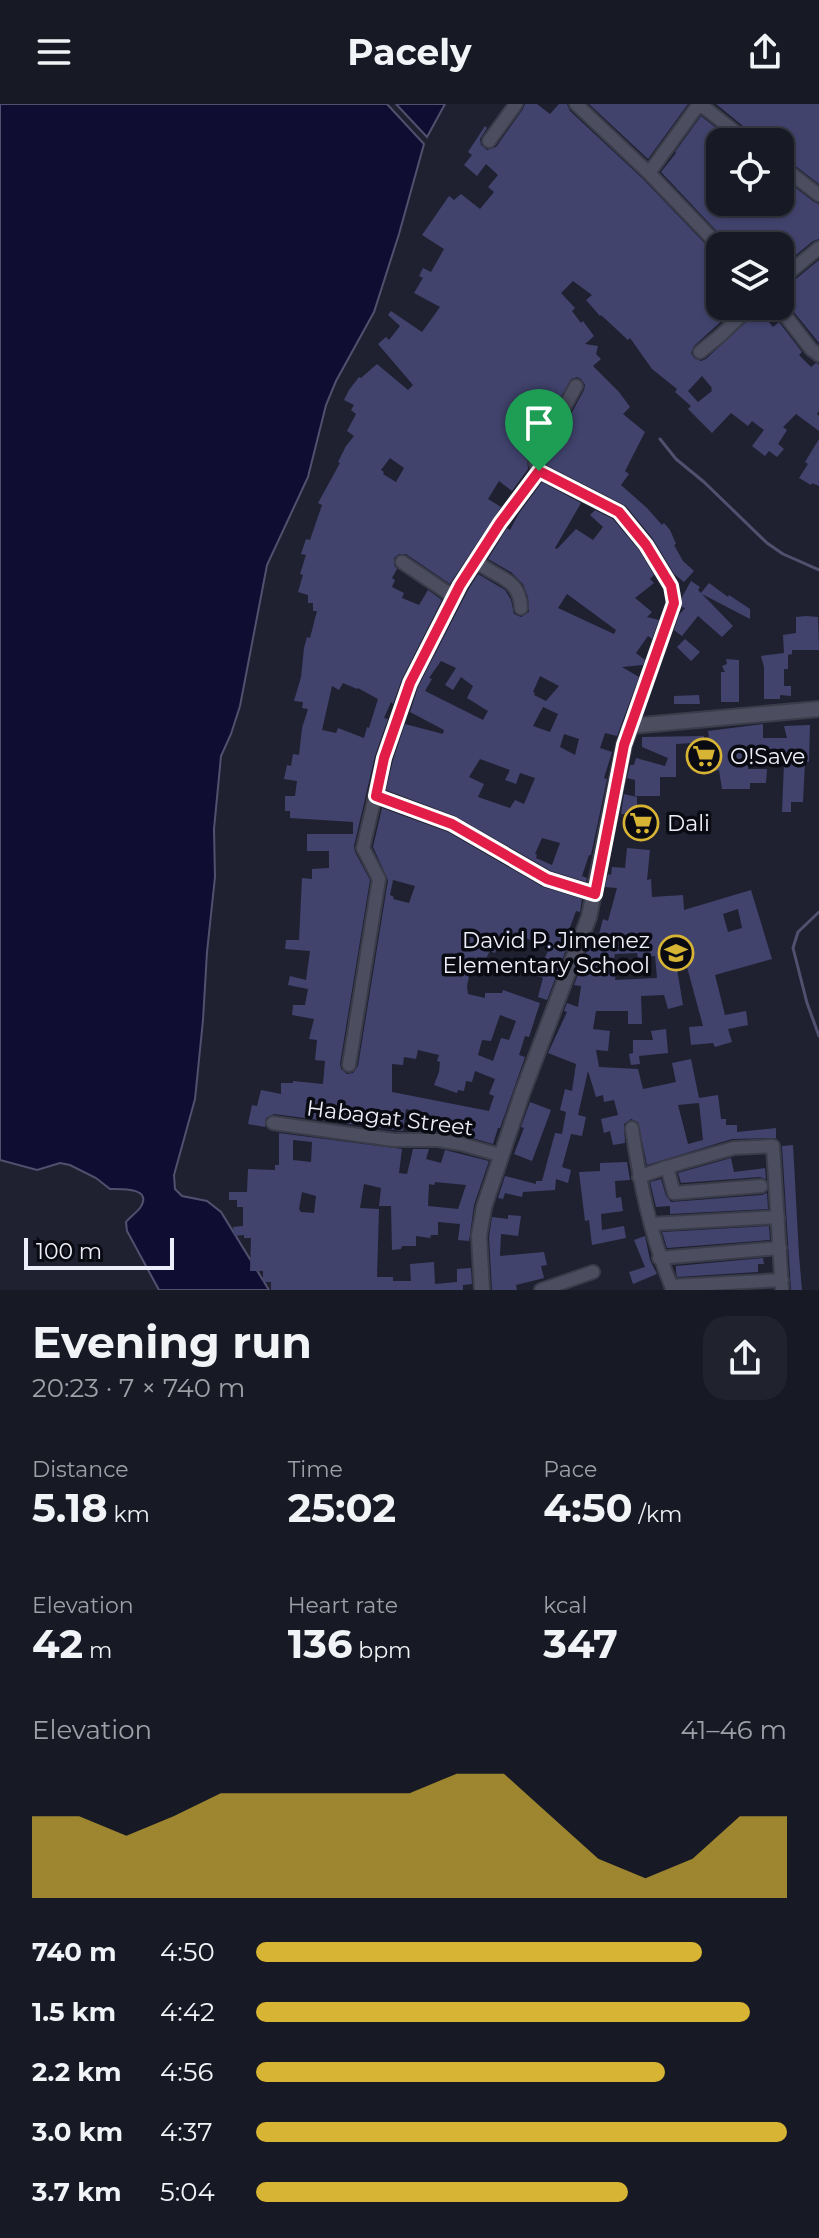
<!DOCTYPE html>
<meta charset="utf-8">
<style>
:root{--surface:#171925;--page:#20222d;--text:#f1f3f6;--muted:#9ea0a7;--line:#363842;--accent:#d7b434}
body{margin:0;font-family:Montserrat,sans-serif;background:var(--page);color:var(--text);height:100vh;display:flex;flex-direction:column;font-size:30px;white-space:nowrap}
*{box-sizing:border-box;margin:0}
p{font-size:26px;color:var(--muted)}
.icon{flex:none;width:44px;height:44px;fill:none;stroke:currentColor;stroke-width:2;stroke-linecap:round;stroke-linejoin:round}
.map{position:relative;height:1186px;overflow:hidden}
.panel{display:flex;flex-direction:column;background:var(--surface);flex:1}
.panel>*{flex:none}
.buttons{position:absolute;left:706px;top:24px;display:grid;gap:16px}
.buttons a{display:grid;place-items:center;width:88px;height:88px;border-radius:16px;background:var(--surface);box-shadow:0 2px 6px #0004,0 0 0 2px var(--line);font-size:40px}
.scale{position:absolute;left:24px;bottom:20px;width:150px;box-sizing:border-box;padding-left:8px;border:4px solid #edeefa;border-top:0;font-size:22px;line-height:28px;white-space:nowrap;color:#edeefa;-webkit-text-stroke:6px #0a0b12;paint-order:stroke}
.pin{position:absolute;display:grid;place-items:center;width:68px;height:68px;color:#fff;margin:-82px -34px;border-radius:50% 50% 50% 0;rotate:-45deg;box-shadow:0 0 8px #0007}
.pin .icon{rotate:45deg}
.round{display:grid;place-items:center;flex:none;width:84px;height:84px;border-radius:24px;background:var(--page)}
.overview{display:flex;align-items:center;justify-content:space-between;height:136px;padding:0 32px}
h1{font-size:44px;font-weight:700;line-height:60px}
.stats{display:grid;grid-template-columns:repeat(3,1fr);gap:12px;height:136px;padding:8px 32px}
.stats div{display:grid;align-content:center}
.stats b{font-size:40px;font-weight:700}
.stats small{font-size:22px;font-weight:400}
.stats p{font-size:22px}
.chart{height:224px;padding:16px 32px}
.chart p{display:flex;justify-content:space-between}
.chart svg{width:100%;height:144px;margin-top:8px;fill:var(--accent);opacity:.7}
ul{padding:0 32px;list-style:none;font-size:26px}
li{display:grid;grid-template-columns:128px 96px 1fr;align-items:center;height:60px}
li i{height:20px;border-radius:10px;background:var(--accent)}
header{display:flex;justify-content:space-between;align-items:center;height:104px;padding:0 32px;background:var(--surface);font-size:36px;font-weight:700}
.map>svg:first-child{display:block}
.water{fill:#100d32;stroke:#52506e;stroke-width:2}
.lines{fill:none;stroke-linecap:round;stroke-linejoin:round}
.stream{stroke:#52506e;stroke-width:3}
.building{fill:#41436d;fill-rule:evenodd}
.minor-casing{stroke:#3b3c4a;stroke-width:16}
.tertiary-casing{stroke:#3b3c4a;stroke-width:18}
.minor{stroke:#4c4e60;stroke-width:12}
.tertiary{stroke:#4c4e60;stroke-width:14}
.route-casing{stroke:#fff;stroke-width:16}
.route{stroke:#e11d48;stroke-width:10}
.labels{text-anchor:middle;dominant-baseline:central;stroke-width:7;stroke-linejoin:round;paint-order:stroke}
.poi-label{font-size:22px;fill:#edeefa;stroke:#0a0b12;text-anchor:start}
.street-label{font-size:22px;fill:#edeefa;stroke:#0a0b12}
</style>
<header><svg class="icon" aria-label="menu" viewBox="0 0 24 24"><path d="M4 6h16M4 12h16M4 18h16"/></svg>Pacely<svg class="icon" aria-label="share" viewBox="0 0 24 24"><path d="M12 15V3M7 8l5-5 5 5M5 13v7h14v-7"/></svg></header>
<div class="map">
<svg width="819" height="1186" viewBox="0 0 819 1186">
<rect width="100%" height="100%" fill="#1f2131"/>
<path class="water" d="M0,0H387L424,40L399,130L374,208L336,277L326,301L308,373L267,461L240,602L231,630L221,652L214,725L215,773L207,848L203,916L195,995L174,1071L175,1085L182,1092L207,1097L221,1108L269,1186H159L127,1127L126,1118C130,1113 136,1109 140,1104C154,1083 120,1085 110,1085L96,1074L70,1061L60,1059L37,1066L0,1056Z
M396,0H445L427,33Z"/>
<g class="lines">
<path class="stream" d="M660,335L676,355L704,378L767,439L783,450L819,466
M819,808L798,828L793,844L807,899L819,932"/>
</g>
<path class="building" d="M525,0H537L550,10L559,0H567L570,7L643,75L714,149L720,152V202H738L694,242L691,249L694,254L701,257L706,255L757,208L760,202H769L770,206L763,211L773,223L779,218L802,248L799,251L811,263L816,259L819,260V307L817,310L819,312V327L796,310L783,323L787,326L778,340L784,345L777,353L769,347L765,352L752,342L764,326L752,317L748,322L731,309L712,329L688,305L691,302L675,288L677,285L652,265L630,234L628,236L601,211L600,212L586,196L592,191L573,177L561,189L575,204L572,207L581,219L583,217L594,232L585,240L598,242L596,250L601,255L593,262L619,288L630,303L623,310L645,328L625,367L629,370L621,381L647,404L662,421L664,419L670,426L676,440L674,441L683,457L694,467L684,478L674,470L653,435L626,402L546,361L551,354L548,352L584,286L585,281L581,275L577,273L571,275L527,353L528,365L512,387L499,377L488,395L501,403L450,480L406,450H399L394,454V461L397,465L392,474L395,476L392,483L404,489L402,494L419,501L428,486L442,496L402,575L393,600L391,598L384,614L388,615L375,652L354,742L355,748L370,776L340,960L341,965L347,970L353,969L358,962L388,776L373,743L382,704L448,728L543,783L582,795L580,808L576,807L569,826L573,827L547,896L538,893L543,874L527,866L531,857L541,862L549,845L526,834L525,837L516,833L512,841L500,835L495,849L490,847L484,858L473,853L467,882L468,890L485,894V889H502L503,886L540,899L529,933L525,932L519,951L525,953L500,1024H498L493,1040L452,1028L417,1027L422,1009L406,1005L403,1027L274,1010L266,1014L265,1023L248,1020L252,1001L257,1002L261,986L281,990V979H293V977L323,980L325,957L315,956L317,936L309,935L314,915L292,911L293,901H305L308,885L288,881L290,872L306,876L310,847L285,845L286,836H299L302,774L312,775V765L329,764V747H307V730H353V718L290,714V707H285V692H295L297,677L284,675L287,661L291,662L293,650L299,651L302,624L308,605L302,604L303,598L294,597L301,573L304,544L307,533L310,534L317,507H313V499H308V491L298,488L303,471L300,470L306,451L301,450L306,435L310,436L322,401L318,399L340,359L338,358L346,342L354,332L347,327L356,310L351,306L354,301L344,296L349,286L359,273L361,274L377,260L408,286L413,281L378,240L386,233L389,236L400,222L388,211L391,207L422,228L440,203L414,189L423,174L419,172L423,164L431,168L444,145L422,131L449,92L454,96L461,90L480,105L494,88L488,83L498,71L486,60L477,72L464,61L472,51L468,48L485,22L487,24L480,35L481,41L487,46L496,43L523,5ZM702,272L712,284L711,285L712,287L698,298L688,287ZM390,354L404,364L396,378L383,370L384,368L381,366ZM343,579L357,585L358,584L378,595L369,624L367,623L364,634L338,624L336,629L322,626L332,582L339,586ZM393,776L415,782L409,799L393,795L394,793L390,791ZM500,911L516,917L509,936L501,934L493,957L478,951L482,936L491,937ZM418,946L439,951L437,957L440,958L439,968L434,981L457,989L458,986L464,987L466,977L472,978L475,967L495,975L489,990L494,992L489,1007L392,988V960L403,961L404,953L416,955Z
M589,0H688L648,55Z
M716,0H819V80L785,54L780,52L791,38H757L754,31Z
M701,12L734,38H720V98H730L737,105L744,98H780V72L814,98L819,100V135L813,137L780,164V142H729L726,137L661,68L676,49L675,48Z
M819,156V239L785,197L780,193V185L786,183Z
M819,335V382L812,379L811,381L799,374L808,360L805,358Z
M542,378L581,399L555,444L557,445L576,425L593,436L603,423L590,411L595,406L613,415L639,446L654,471L650,475L654,479L635,494L652,508L647,513L659,516L652,535L648,532L636,549L645,556L643,561L622,563L639,573L617,632L605,629L600,644L612,648L604,674L607,675L591,751H589L582,772L587,774L586,778L551,767L455,712L386,686L393,656L405,620L443,630L444,626L410,608L418,583L468,486L478,470L505,486L511,496L514,510L521,513L529,508L528,493L523,480L511,468L488,455L507,424L510,426L519,409ZM567,490L616,526L614,530L558,504ZM441,557L456,564L445,581L453,586L461,573L473,582L467,594L488,607L483,616L425,587L432,575L429,574ZM540,572L559,582L546,597L534,591L535,589L533,588ZM543,603L558,610L550,628L533,622ZM564,630L579,635L575,651L560,643ZM480,655L510,666L505,676L516,680L520,669L535,674L524,700L515,696L510,704L478,693L484,680L469,673ZM542,734L560,739L552,761L536,754L537,751L535,750Z
M691,477L700,483L698,486L701,489L709,479L728,493L729,491L750,505V515L702,490L733,522L722,533L698,512L682,532L674,526L679,511L685,504L682,503V493Z
M806,512L818,513L819,546H792V550L788,551V565H784V582H791V592L780,591V595H764V563L761,552L784,549L783,531L796,529V513Z
M685,535L700,548L691,557L677,543Z
M726,555L739,556V598H721V568H725L722,562L727,560Z
M699,591L700,600H674V592Z
M763,620V634H787L784,622L810,621L809,658H805L803,698H791V708H782L784,659H766V645H748V665H767L766,679H750V685H722L719,666L698,670L692,639L676,640V673H660V692H635V676L627,674L630,661H634L636,654L665,662L668,654L642,643V633L704,632V634L709,633L708,627Z
M624,690L637,693V713L657,714L656,727L625,725V710H621Z
M627,744L650,746L647,776L651,775L652,793L683,791L684,806L751,786L772,855L715,871L725,911L746,907L748,921L728,925L732,938L715,943L713,939L691,941L689,923L703,922L687,863L677,865L683,901L668,905L664,891L641,892L642,920H628V907H596L593,925L610,927L608,947L596,946L599,963L638,965L643,985L676,978L672,959L691,955L699,994L718,991L721,1015H726V1021H737V1028L776,1024V1034L732,1035L647,1061L638,1018L631,1015L624,1020L625,1039L613,1041L610,1027L604,1029L601,1015L618,1011L614,996L604,998L603,991L596,993L588,967L578,1011L586,1013L582,1032L571,1030L562,1063L571,1066L568,1079L556,1075L555,1086L523,1088L522,1093L505,1089L503,1095L498,1094L505,1072L536,1080V1077H542L555,1029L562,1030L566,1008L560,1006L565,985L572,987L576,960L548,949L567,908L564,907L567,899L578,903L581,882L574,881L592,833L598,834L603,815L608,817L617,784L605,783L608,770L611,771L612,763L625,764ZM738,805L742,824L728,828L723,810ZM637,849L638,854L655,852L657,874L615,876L616,866L612,865L615,850ZM699,999L703,1036L688,1040L678,1001Z
M666,925L668,949L639,952L640,960L631,961L629,950L633,949V936H653L651,927Z
M530,998L551,1006L532,1057L514,1050L524,1024L521,1023Z
M279,1029L402,1045L399,1069L407,1070L413,1045H429L426,1055L441,1059L445,1046L489,1057L474,1101L469,1137L458,1136L460,1120L438,1118V1131H431L430,1134L416,1132V1142H402L401,1145L392,1146L391,1102H379L381,1084L364,1080L360,1104L379,1105L377,1173H393V1177H411L410,1160L434,1158L435,1180L457,1178V1165L471,1164L472,1180L463,1181V1186H271V1178H263V1167H250L251,1134H244V1131L234,1132L233,1123L243,1122V1103H237V1096H229V1088H247L248,1065L275,1066V1061H279ZM293,1036L312,1038L311,1058L293,1056ZM435,1078L466,1081L458,1105L428,1102L429,1080L434,1081ZM302,1088L316,1092L314,1109L301,1108L299,1105Z
M793,1041L799,1151L802,1186H791L782,1042Z
M731,1054L734,1068L765,1064L766,1075L760,1073L681,1079L678,1069Z
M627,1058L630,1076L615,1077L616,1094L621,1093L623,1107L601,1110L602,1126L624,1122L626,1134L592,1141L589,1116L585,1117L579,1068L600,1067V1059Z
M661,1075L666,1092L671,1098L762,1091L767,1089L768,1105L670,1110V1102L656,1103L650,1078Z
M508,1111L521,1112L518,1132L501,1130L500,1152L544,1148L547,1161L541,1162L544,1174L516,1181L517,1186H492L489,1133L492,1113L508,1115Z
M769,1122L770,1136L667,1144L662,1128Z
M645,1132L650,1156L657,1170L633,1180L629,1168L645,1163L634,1136Z
M763,1154L764,1160H758V1168L677,1173L676,1168V1162Z"/>
<g class="lines">
<g class="minor-casing">
<path id="minor" d="M576,0L649,69L720,143
M700,0L748,38
M489,37L516,0
M780,61L819,91
M649,69L699,0
M780,176L819,144
M778,202L811,245L819,251
M700,248L721,231L751,202
M539,367L535,357L576,282
M476,457C495,474 520,473 521,504
M402,458L454,493
M376,692L452,720L547,775L595,790
M349,961L379,775L363,744L384,654L410,579L460,481L500,419L539,367L619,408L646,441L671,482L674,499L631,622
M273,1019L394,1036H438L461,1040L500,1051
M632,1024C640,1080 651,1134 673,1186
M667,1063L674,1089L761,1082
M639,1073L667,1063L734,1044L773,1042L782,1186
M651,1120L778,1113
M659,1154L780,1144
M671,1182L782,1176
M541,1186L593,1168"/>
</g>
<g class="tertiary-casing">
<path id="tertiary" d="M482,1186L479,1132L484,1103L523,987L589,813L624,641L631,622L819,605"/>
</g>
<use href="#minor" class="minor"/>
<use href="#tertiary" class="tertiary"/>
</g>
<g class="lines">
<g class="route-casing">
<path id="route" d="M539,367L619,408L646,441L671,482L674,499L624,641L595,790L547,775L452,720L376,692L384,654L410,579L460,481L500,419Z"/>
</g>
<use href="#route" class="route"/>
</g>
<defs>
<g id="supermarket-ring" transform="scale(1.8)"><circle r="9.5" fill="#0a0b12" stroke="#d7b434" stroke-width="1.5"/><path d="M-6-5.5h2.5l.6 2H6L4.5 2H-2.5L-4.4-4H-6ZM-1.5 3.2a1.3 1.3 0 1 0 .1 0ZM3 3.2a1.3 1.3 0 1 0 .1 0Z" fill="#d7b434"/></g>
<g id="school-ring" transform="scale(1.8)"><circle r="9.5" fill="#0a0b12" stroke="#d7b434" stroke-width="1.5"/><path d="M0-5L7-2L0 1L-7-2ZM-4 1L0 2.5L4 1V4Q0 6-4 4Z" fill="#d7b434"/></g>
</defs>
<g fill-rule="evenodd">
<use href="#supermarket-ring" x="704" y="652"/>
<use href="#supermarket-ring" x="641" y="719"/>
<use href="#school-ring" x="676" y="849"/>
</g>
<g class="labels">
<g class="poi-label">
<text x="730" y="652">O!Save</text>
<text x="667" y="719">Dali</text>
<text x="650" y="836" text-anchor="end">David P. Jimenez<tspan x="650" dy="25">Elementary School</tspan></text>
</g>
<g class="street-label">
<text transform="translate(390 1014) rotate(7)">Habagat Street</text>
</g>
</g>
</svg>
<div class="buttons">
<a><svg class="icon" aria-label="locate" viewBox="0 0 24 24"><circle cx="12" cy="12" r="6"/><path d="M12 2v4M12 18v4M2 12h4M18 12h4"/></svg></a>
<a><svg class="icon" aria-label="layers" viewBox="0 0 24 24"><path d="M12 4l9 5-9 5-9-5zM3 14l9 5 9-5"/></svg></a>
</div>
<div class="scale">100 m</div>
<div class="pin" style="left:539px;top:367px;background:#1e9e55"><svg class="icon" aria-label="arrive" viewBox="0 0 24 24"><path d="M6 21V4h12l-3 4 3 4H6"/></svg></div>
</div>
<section class="panel">
<div class="overview"><div><h1>Evening run</h1><p>20:23 · 7 × 740 m</p></div><a class="round"><svg class="icon" aria-label="share" viewBox="0 0 24 24"><path d="M12 15V3M7 8l5-5 5 5M5 13v7h14v-7"/></svg></a></div>
<div class="stats">
<div><p>Distance</p><b>5.18<small> km</small></b></div>
<div><p>Time</p><b>25:02</b></div>
<div><p>Pace</p><b>4:50<small> /km</small></b></div>
</div>
<div class="stats">
<div><p>Elevation</p><b>42<small> m</small></b></div>
<div><p>Heart rate</p><b>136<small> bpm</small></b></div>
<div><p>kcal</p><b>347</b></div>
</div>
<div class="chart"><p><span>Elevation</span>41–46 m</p>
<svg viewBox="0 0 160 44" preserveAspectRatio="none"><path d="M0 44V19L10 19L20 25L30 19L40 12L50 12L60 12L70 12L80 12L90 6L100 6L110 19L120 32L130 38L140 32L150 19L160 19V44z"/></svg>
</div>
<ul>
<li><b>740 m</b>4:50<i style="width:84%"></i></li>
<li><b>1.5 km</b>4:42<i style="width:93%"></i></li>
<li><b>2.2 km</b>4:56<i style="width:77%"></i></li>
<li><b>3.0 km</b>4:37<i style="width:100%"></i></li>
<li><b>3.7 km</b>5:04<i style="width:70%"></i></li>
</ul>
</section>
